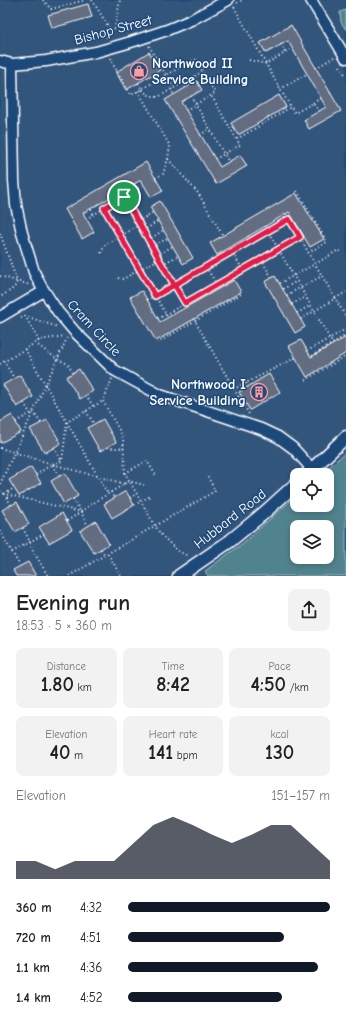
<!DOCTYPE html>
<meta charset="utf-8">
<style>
:root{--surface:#fff;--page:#f2f2f2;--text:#222;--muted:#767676;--accent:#111827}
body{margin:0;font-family:"Comic Neue",sans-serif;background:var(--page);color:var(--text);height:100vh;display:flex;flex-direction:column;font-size:15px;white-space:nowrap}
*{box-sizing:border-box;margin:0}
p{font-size:13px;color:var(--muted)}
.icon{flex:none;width:22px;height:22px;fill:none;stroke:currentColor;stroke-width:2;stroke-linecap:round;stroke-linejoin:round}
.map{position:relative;height:576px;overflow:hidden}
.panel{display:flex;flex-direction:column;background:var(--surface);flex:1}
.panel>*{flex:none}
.fabs{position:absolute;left:290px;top:468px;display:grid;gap:8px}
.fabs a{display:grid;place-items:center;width:44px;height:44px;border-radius:8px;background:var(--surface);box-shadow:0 2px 6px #0003;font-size:20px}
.pin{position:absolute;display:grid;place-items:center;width:34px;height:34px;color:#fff;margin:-17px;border:2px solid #fff;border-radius:50%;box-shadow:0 1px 4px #0007}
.round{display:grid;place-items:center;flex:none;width:42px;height:42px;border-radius:8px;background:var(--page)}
.summary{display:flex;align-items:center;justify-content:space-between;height:68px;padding:0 16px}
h1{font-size:22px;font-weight:800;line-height:30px}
.figures{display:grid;grid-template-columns:repeat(3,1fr);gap:6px;height:68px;padding:4px 16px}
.figures div{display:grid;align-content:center;border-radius:8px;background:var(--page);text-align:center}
.figures b{font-size:20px;font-weight:800}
.figures small{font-size:11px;font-weight:400}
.figures p{font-size:11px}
.chart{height:112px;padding:8px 16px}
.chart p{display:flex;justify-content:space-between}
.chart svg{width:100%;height:72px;margin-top:4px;fill:var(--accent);opacity:.7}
ul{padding:0 16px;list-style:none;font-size:13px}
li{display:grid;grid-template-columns:64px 48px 1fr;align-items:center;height:30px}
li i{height:10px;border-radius:5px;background:var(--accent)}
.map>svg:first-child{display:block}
.built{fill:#33547c;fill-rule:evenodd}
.green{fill:#51838e;stroke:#a8c1c6;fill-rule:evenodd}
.building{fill:#626d81;stroke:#fff}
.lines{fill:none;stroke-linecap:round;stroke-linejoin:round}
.minor-casing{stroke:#fff;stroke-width:13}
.tertiary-casing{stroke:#fff;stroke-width:15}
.path{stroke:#fff;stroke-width:2;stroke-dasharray:1 3;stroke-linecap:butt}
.minor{stroke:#1f4a7a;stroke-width:10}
.tertiary{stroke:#1f4a7a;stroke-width:12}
.route-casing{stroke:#fff;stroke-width:8}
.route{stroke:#e11d48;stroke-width:5}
.labels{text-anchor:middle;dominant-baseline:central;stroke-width:3;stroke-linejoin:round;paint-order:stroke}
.street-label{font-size:14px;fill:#fff;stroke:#1f4a7a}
.poi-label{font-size:14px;font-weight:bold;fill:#fff;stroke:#1f4a7a;text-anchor:start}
</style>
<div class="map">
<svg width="346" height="576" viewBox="0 0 346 576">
<rect width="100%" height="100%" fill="#1f4a7a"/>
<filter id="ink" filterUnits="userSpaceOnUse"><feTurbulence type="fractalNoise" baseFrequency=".025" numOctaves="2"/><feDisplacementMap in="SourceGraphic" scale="8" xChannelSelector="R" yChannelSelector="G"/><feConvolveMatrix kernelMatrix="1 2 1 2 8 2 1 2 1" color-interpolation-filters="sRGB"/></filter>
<g filter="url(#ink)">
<path class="built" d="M0,0H346V576H0ZM297,475H327V505H297ZM297,527H327V557H297Z"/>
<path class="green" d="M346,10V30L341,22L340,12Z
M346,452V576H208L205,571L243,543L297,495V505H327V475H320ZM297,527H327V557H297Z"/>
<path class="building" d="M88,4L92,17L52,28L48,15Z
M291,25L341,111L309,129L304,120L326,107L288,41L266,53L260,43Z
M149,52L160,70L126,90L116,72Z
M197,81L202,90L181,102L220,167L240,155L247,166L216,184L165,100Z
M279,95L286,107L238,135L231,123Z
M146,162L163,191L151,197L141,180L83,213L94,232L82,239L65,209Z
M296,193L324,239L310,247L289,212L217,255L210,243Z
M160,201L193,258L183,264L150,207Z
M275,276L305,327L295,333L265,282Z
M234,280L241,292L156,341L130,297L142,291L160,322Z
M346,337V353L307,377L289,346L301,340L311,357Z
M79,369L93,391L80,399L66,377Z
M269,374L280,392L250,410L239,392Z
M20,375L33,397L17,407L3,385Z
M12,415L21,432L0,443V422Z
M103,419L116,442L100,451L87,428Z
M47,420L61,443L45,453L30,429Z
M31,467L41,483L19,496L9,480Z
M65,473L78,496L64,504L51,481Z
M126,491L134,505L112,518L104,504Z
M17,502L29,524L15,532L2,510Z
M62,513L72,530L49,543L39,527Z
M96,521L109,544L94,553L80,531Z
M28,562L36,576H16L13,570Z"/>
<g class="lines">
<g class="minor-casing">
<path id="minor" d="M311,0L346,58
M0,61L12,64L46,61L96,52L131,42L167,30L191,20L228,0
M12,64L14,180L16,205L22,233L34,272L41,286L58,312L75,332L114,370L160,395L261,429L278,437L293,448L312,469
M0,317L44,291"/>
</g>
<g class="tertiary-casing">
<path id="tertiary" d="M306,475L346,437
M179,576L230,541L264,513L297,483"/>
</g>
<path class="path" d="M43,0L51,9L85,0
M92,0L111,31L108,33L107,36V39
M237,3L242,0
M234,7L280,89L291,107
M111,31L114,30L115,27L120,0
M281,44L285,53
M149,46L173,87
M111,58L114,66L131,95L195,59L215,93L186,110
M249,60L266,64L292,49
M340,66L346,76
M200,67L214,59
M316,68L334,57
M183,82L186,87
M138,83C144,93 146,95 158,97L202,72
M171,89L174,95
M280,89L307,74
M138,91L170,146L168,159L163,174L155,178
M330,93L333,91
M191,96L224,154L240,145L211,95
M313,103L321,98
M200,135L210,129
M237,139L291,107L295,113L313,103L319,111
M168,159L198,193L223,236
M215,159L224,154L229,162
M135,183L138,189
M297,191L327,242L311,251
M114,195L118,201
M124,197L187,307
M104,208L168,318
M91,209L94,215
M286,214L346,317
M86,219L144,185
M138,222L153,212
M265,226L333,344
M143,231L158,221
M0,233L17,281C15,290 7,292 0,297
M248,236L251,241
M148,240L164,230
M152,247L168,238
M229,247L243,270
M101,253L105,245L139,225
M157,255L173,246
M261,259L272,278
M162,264L178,256
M206,267L217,285
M0,276L30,285
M118,278L123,279L159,259
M224,281L226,284
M280,283L315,264L337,251H343
M283,289L297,281
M205,292L207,295
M287,295L322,276
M147,300L292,218
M292,304L306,297
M297,313L311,305
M21,318L25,316
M158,319L303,235
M194,319L234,389L295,358
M301,319L346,292
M39,341L25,316L58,327
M35,343L57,359L68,364L73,373
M157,343L241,294
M25,349L108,494
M307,351L346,329
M312,356L346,335
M4,361L14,378
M0,364L40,340L65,336
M112,379L103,401L122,435L123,439L125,473L155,526L162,536L178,551L188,556
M305,380L346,356
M246,383L248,387
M234,389L249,414
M86,395L93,406
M24,403L30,413
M86,411L94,424
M16,422L33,412L41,423
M108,447L109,448H124
M0,448L52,464L125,484
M54,448L61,460
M52,465L60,476
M125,473L147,461L157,477
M36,475L52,464L62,461L67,422L103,401
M0,484L67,338
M0,491L5,494L81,512L90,505L129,481L144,485
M111,492L114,498
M130,498L136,494
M73,499L81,512
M11,505L5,494L14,488
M124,511L150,496
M67,521L81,512L88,526
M23,528L30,542L32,549L48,576
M0,531L20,566
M101,549L105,555
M12,552L44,534
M108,554L121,576
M69,576L215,491L208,477"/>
<use href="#minor" class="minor"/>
<use href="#tertiary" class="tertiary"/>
</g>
</g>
<g class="lines" filter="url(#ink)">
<g class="route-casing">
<path id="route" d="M124,197L104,208L155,296C200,270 244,245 289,219L300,237L185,303L159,259L157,255L124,197"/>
</g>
<use href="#route" class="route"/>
</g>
<defs>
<g id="shop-ring" transform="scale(0.9)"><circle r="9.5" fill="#1f4a7a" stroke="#ff9aa2" stroke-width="1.5"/><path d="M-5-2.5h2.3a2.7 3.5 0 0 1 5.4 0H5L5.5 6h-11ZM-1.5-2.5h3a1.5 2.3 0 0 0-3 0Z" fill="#ff9aa2"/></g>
<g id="building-ring" transform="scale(0.9)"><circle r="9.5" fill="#1f4a7a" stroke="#ff9aa2" stroke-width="1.5"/><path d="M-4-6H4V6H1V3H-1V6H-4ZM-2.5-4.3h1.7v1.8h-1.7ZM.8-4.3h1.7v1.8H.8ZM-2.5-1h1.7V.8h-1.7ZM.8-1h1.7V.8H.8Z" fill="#ff9aa2"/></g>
</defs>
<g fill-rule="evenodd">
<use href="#shop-ring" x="139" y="71"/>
<use href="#building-ring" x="259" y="392"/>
</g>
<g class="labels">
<g class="street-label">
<text transform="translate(113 30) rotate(-15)">Bishop Street</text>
<text transform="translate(94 328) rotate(47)">Cram Circle</text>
<text transform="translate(230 519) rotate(-38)">Hubbard Road</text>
</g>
<g class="poi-label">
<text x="152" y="63">Northwood II<tspan x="152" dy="16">Service Building</tspan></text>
<text x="246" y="384" text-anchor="end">Northwood I<tspan x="246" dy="16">Service Building</tspan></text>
</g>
</g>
</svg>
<div class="fabs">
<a><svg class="icon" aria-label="locate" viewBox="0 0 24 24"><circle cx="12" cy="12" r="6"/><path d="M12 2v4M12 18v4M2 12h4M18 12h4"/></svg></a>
<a><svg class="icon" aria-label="layers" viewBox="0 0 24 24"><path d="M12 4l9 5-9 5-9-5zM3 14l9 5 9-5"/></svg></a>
</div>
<div class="pin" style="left:124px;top:197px;background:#1e9e55"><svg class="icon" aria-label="arrive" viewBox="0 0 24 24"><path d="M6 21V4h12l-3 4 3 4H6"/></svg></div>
</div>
<section class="panel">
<div class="summary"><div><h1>Evening run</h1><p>18:53 · 5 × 360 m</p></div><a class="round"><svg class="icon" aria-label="share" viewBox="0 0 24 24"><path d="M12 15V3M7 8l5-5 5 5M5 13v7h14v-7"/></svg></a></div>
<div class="figures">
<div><p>Distance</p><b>1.80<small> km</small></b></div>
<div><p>Time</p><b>8:42</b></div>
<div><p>Pace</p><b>4:50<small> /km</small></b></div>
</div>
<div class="figures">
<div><p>Elevation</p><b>40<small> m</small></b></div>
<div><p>Heart rate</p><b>141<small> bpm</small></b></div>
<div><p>kcal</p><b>130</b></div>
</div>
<div class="chart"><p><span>Elevation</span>151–157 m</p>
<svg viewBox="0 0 160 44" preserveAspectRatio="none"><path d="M0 44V33L10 33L20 38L30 33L40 33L50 33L60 22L70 11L80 6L90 11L100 17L110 22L120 17L130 11L140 11L150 22L160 33V44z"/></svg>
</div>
<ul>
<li><b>360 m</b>4:32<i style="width:100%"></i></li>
<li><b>720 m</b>4:51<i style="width:77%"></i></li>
<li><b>1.1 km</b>4:36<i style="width:94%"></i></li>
<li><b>1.4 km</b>4:52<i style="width:76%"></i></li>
</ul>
</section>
